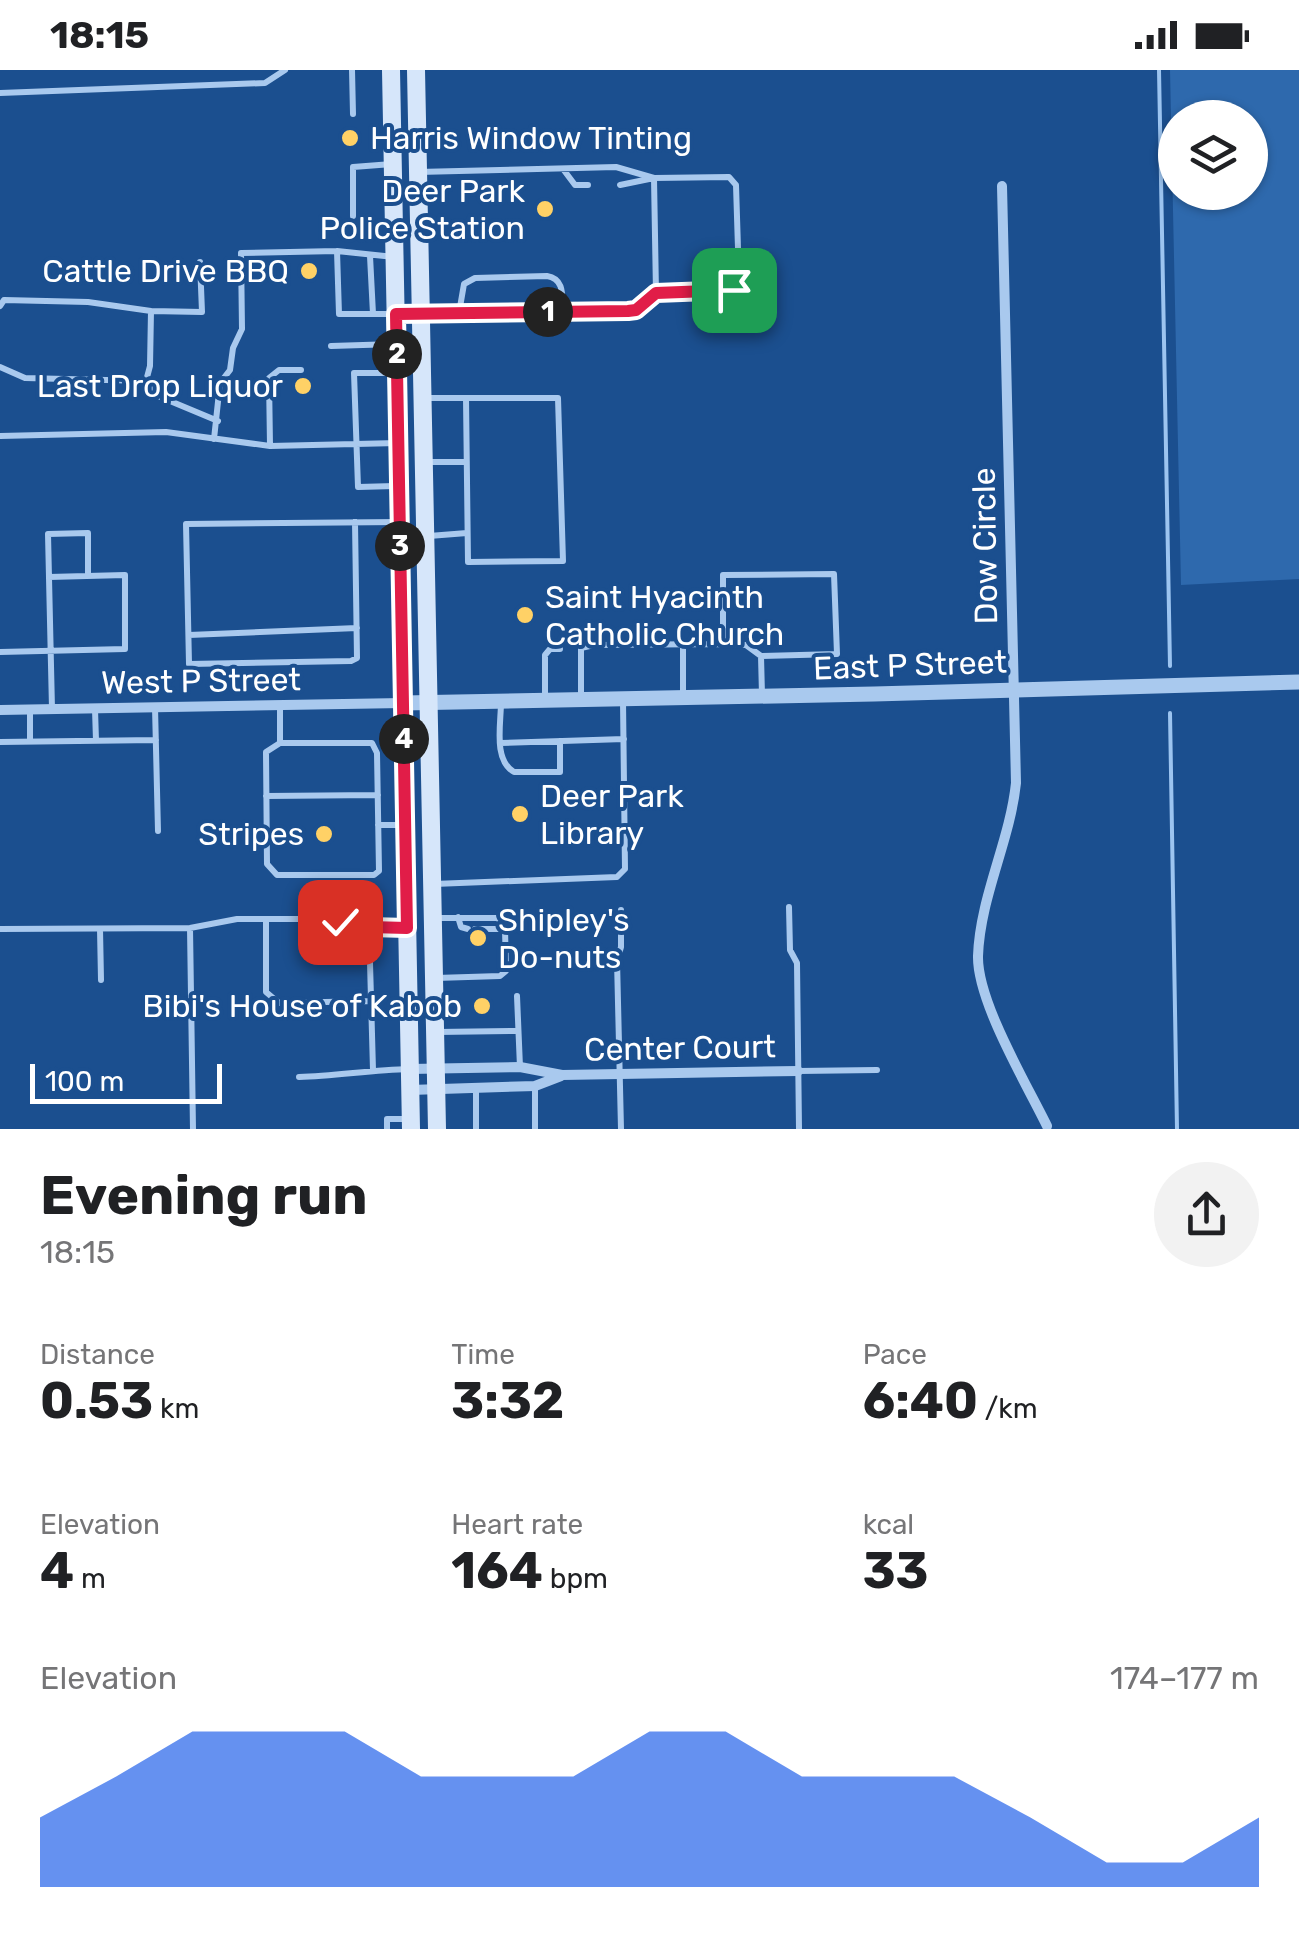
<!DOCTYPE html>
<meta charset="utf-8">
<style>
:root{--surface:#fff;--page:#f2f2f2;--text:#202124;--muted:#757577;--accent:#2563eb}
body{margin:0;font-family:Rubik,sans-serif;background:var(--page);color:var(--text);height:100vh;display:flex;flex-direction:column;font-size:38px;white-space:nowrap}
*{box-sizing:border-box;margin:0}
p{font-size:32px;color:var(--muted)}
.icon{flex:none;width:55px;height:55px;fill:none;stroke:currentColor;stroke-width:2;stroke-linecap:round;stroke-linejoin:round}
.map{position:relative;height:1059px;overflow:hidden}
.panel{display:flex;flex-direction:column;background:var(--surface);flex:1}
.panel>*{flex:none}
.controls{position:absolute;left:1158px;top:30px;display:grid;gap:20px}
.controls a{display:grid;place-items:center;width:110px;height:110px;border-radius:50%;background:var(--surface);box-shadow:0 2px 8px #0004;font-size:50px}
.scale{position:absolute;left:30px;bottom:25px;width:192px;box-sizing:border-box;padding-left:10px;border:5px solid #fff;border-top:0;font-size:28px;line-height:35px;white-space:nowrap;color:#fff;-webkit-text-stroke:8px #1b4f8f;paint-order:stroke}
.pin{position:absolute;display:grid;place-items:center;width:85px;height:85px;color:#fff;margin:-42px;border-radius:20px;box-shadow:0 5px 15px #0006}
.km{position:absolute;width:50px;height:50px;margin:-25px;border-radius:50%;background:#222;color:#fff;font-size:28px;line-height:50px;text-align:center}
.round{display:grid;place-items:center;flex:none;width:105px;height:105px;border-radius:52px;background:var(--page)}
.summary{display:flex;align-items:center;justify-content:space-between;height:170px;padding:0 40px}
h1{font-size:55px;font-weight:700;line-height:75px}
.metrics{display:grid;grid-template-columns:repeat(3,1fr);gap:15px;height:170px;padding:10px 40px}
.metrics div{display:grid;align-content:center}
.metrics b{font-size:50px;font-weight:700}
.metrics small{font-size:28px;font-weight:400}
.metrics p{font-size:28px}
.chart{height:280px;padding:20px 40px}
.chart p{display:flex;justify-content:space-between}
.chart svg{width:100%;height:180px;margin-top:10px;fill:var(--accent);opacity:.7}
.status{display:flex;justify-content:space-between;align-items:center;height:70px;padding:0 50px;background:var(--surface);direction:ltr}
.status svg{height:28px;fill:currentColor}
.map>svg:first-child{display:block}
.green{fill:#2e69ad;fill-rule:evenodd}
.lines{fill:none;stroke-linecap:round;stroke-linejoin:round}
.stream{stroke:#9cc4f0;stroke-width:4}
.service{stroke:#a9c9ee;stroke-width:6}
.minor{stroke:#a9c9ee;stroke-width:10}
.tertiary{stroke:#a9c9ee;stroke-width:15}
.secondary{stroke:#d6e6fa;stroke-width:18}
.route-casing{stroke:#fff;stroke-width:20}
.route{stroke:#e11d48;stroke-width:12}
.poi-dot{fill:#ffd166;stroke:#1b4f8f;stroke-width:4}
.labels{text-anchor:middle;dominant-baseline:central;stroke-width:8;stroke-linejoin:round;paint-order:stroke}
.poi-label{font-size:32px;fill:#fff;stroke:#1b4f8f;text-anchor:end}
.street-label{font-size:32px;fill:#fff;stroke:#1b4f8f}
</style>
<div class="status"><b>18:15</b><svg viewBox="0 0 49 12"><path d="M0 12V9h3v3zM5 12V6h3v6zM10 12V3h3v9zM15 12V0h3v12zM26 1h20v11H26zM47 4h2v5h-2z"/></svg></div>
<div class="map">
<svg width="1299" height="1059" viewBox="0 0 1299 1059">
<rect width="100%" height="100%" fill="#1b4f8f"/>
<path class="green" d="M1170,0H1299V509L1181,515ZM1175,48H1250V122H1175Z"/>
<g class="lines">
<path class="stream" d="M1159,0L1170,596
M1170,643L1177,1059"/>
<path class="service" d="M352,0L353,44
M0,23L265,13L285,0
M563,99L575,115H588
M418,102L616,97L654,108L729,107L736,115L739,210L734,220L656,223L636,239L628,241L424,243
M620,115L654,108L656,223
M353,146V97L392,94
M337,181L339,244H395
M370,186L373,244
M0,236L4,230L88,232L151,241L150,296L146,311
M151,241L202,242L200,192
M459,243L464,214L475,208L547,206C565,209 562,226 563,242
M331,276L395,274
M0,297L25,308L146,311
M146,311L158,326L218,351
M426,328H558L563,491L468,492L466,328
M0,366L166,362L270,376L398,373
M214,369L220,313L230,300L233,278L242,259L241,183L337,181L394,187
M270,376L269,308L279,300H301
M427,392H466
M395,416L358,417L354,303H396
M355,452L357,588L351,591L189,594L186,454L399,452
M429,466L467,463
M189,565L357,558
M683,574V628
M0,582L125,579V505L49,507
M761,586L762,625
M581,628V578L594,575L723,574V505L834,504L837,584L761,586L746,575L723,574
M545,630V585L550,579H560
M501,632C501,654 493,690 514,702H560V671
M280,636V673H372L377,683L379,801L374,805H277L267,794L266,682L280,673
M155,637L158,761
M30,639V671
M52,639L48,464L88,463V506
M95,639L96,671
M0,672L156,670
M501,673L624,669
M266,726L378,725
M378,755H402
M434,814L617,807L625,799L623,631
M789,837L790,880L797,893L799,1059
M621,840V877L617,890L621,1059
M458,847L461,857L468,859
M435,848H498L505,859L506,901L500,906L436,908
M266,849V922L279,933L371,931
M369,857L373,1000
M190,858L193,1059
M0,859L190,858L237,849H309L369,857H407
M100,859L101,910
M475,859H505
M517,926L520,997
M437,962L518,961
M798,1001L877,1000
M299,1007C336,1006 371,1000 409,999
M535,1016V1059
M476,1019V1059
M387,1059V1049H410"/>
<path class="minor" d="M1002,116L1016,713C1010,771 980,827 978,886C977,931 1026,1013 1047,1056
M0,640L403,633
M410,999L520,997L562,1005L798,1001
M410,1020L535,1016L561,1006"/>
<path class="tertiary" d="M403,633L874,624L1299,612"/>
<path class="secondary" d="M391,0L411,1059
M416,0L437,1059"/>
</g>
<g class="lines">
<g class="route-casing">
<path id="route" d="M340,852L369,857L407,858L396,244L628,241L636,240L656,223L734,220"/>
</g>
<use href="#route" class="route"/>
</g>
<g class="poi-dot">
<circle cx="350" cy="68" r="10"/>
<circle cx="545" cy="139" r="10"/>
<circle cx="309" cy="201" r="10"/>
<circle cx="303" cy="316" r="10"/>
<circle cx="525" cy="545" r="10"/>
<circle cx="520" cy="744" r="10"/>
<circle cx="324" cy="764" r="10"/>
<circle cx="478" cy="868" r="10"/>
<circle cx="482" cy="936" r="10"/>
</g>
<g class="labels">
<g class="poi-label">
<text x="370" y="68" text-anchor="start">Harris Window Tinting</text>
<text x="525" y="121">Deer Park<tspan x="525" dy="37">Police Station</tspan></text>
<text x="289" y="201">Cattle Drive BBQ</text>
<text x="283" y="316">Last Drop Liquor</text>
<text x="545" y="527" text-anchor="start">Saint Hyacinth<tspan x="545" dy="37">Catholic Church</tspan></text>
<text x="540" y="726" text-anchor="start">Deer Park<tspan x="540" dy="37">Library</tspan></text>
<text x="304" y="764">Stripes</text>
<text x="498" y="850" text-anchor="start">Shipley's<tspan x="498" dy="37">Do-nuts</tspan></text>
<text x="462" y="936">Bibi's House of Kabob</text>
</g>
<g class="street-label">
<text transform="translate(985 476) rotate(-91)">Dow Circle</text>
<text transform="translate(910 595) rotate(-2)">East P Street</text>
<text transform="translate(201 611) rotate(-1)">West P Street</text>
<text transform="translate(680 978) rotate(-1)">Center Court</text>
</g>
</g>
</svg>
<div class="controls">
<a><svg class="icon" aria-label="layers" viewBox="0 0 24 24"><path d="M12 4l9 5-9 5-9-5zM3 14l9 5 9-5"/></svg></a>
</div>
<div class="scale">100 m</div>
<div class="pin" style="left:734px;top:220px;background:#1e9e55"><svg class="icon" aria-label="arrive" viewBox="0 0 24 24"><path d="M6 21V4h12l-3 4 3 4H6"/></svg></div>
<div class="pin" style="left:340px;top:852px;background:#d93025"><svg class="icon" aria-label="check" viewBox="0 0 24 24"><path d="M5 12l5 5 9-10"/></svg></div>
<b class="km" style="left:548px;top:242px">1</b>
<b class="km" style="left:397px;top:284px">2</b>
<b class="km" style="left:400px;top:476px">3</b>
<b class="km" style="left:404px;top:669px">4</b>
</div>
<section class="panel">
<div class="summary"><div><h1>Evening run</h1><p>18:15</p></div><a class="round"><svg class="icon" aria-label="share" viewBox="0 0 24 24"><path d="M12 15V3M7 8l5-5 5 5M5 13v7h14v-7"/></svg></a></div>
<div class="metrics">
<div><p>Distance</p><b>0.53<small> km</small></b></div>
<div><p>Time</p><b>3:32</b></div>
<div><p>Pace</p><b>6:40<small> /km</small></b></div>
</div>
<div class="metrics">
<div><p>Elevation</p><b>4<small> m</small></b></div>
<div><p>Heart rate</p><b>164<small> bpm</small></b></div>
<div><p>kcal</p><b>33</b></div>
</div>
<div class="chart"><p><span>Elevation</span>174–177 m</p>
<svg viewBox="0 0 160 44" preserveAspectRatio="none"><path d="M0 44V27L10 17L20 6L30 6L40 6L50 17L60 17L70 17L80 6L90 6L100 17L110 17L120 17L130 27L140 38L150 38L160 27V44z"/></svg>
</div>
</section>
